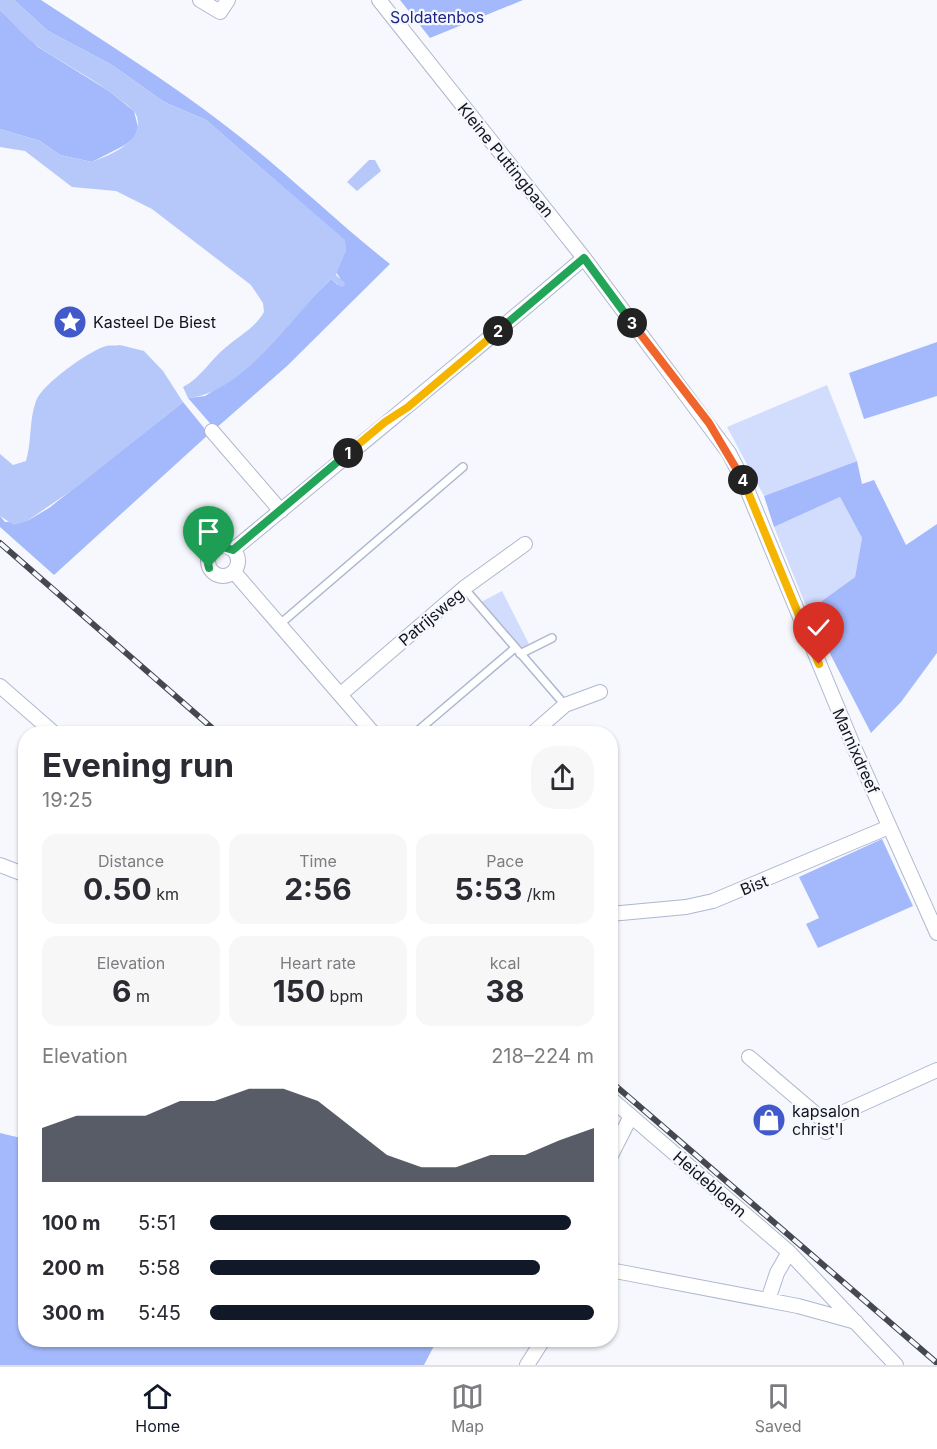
<!DOCTYPE html>
<meta charset="utf-8">
<style>
:root{--surface:#fff;--page:#f7f7f7;--text:#2b2b33;--muted:#7c7c81;--line:#e1e1e2;--accent:#111827}
body{margin:0;font-family:Inter,sans-serif;background:var(--page);color:var(--text);height:100vh;display:flex;flex-direction:column;font-size:22px;white-space:nowrap}
*{box-sizing:border-box;margin:0}
p{font-size:20px;color:var(--muted)}
.icon{flex:none;width:33px;height:33px;fill:none;stroke:currentColor;stroke-width:2;stroke-linecap:round;stroke-linejoin:round}
.map{position:relative;flex:1;overflow:hidden}
.side{position:absolute;left:18px;top:726px;width:600px;height:621px;display:flex;flex-direction:column;background:var(--surface);border-radius:24px;box-shadow:0 2px 4px #0004}
.side>*{flex:none}
.pin{position:absolute;display:grid;place-items:center;width:51px;height:51px;color:#fff;margin:-62px -26px;border-radius:50% 50% 50% 0;rotate:-45deg;box-shadow:0 0 6px #0007}
.pin .icon{rotate:45deg}
.km{position:absolute;width:30px;height:30px;margin:-15px;border-radius:50%;background:#222;color:#fff;font-size:16px;line-height:30px;text-align:center}
.round{display:grid;place-items:center;flex:none;width:63px;height:63px;border-radius:24px;background:var(--page)}
.headline{display:flex;align-items:center;justify-content:space-between;height:102px;padding:0 24px}
h1{font-size:33px;font-weight:700;line-height:45px}
.metrics{display:grid;grid-template-columns:repeat(3,1fr);gap:9px;height:102px;padding:6px 24px}
.metrics div{display:grid;align-content:center;border-radius:15px;background:var(--page);text-align:center}
.metrics b{font-size:30px;font-weight:700}
.metrics small{font-size:16px;font-weight:400}
.metrics p{font-size:16px}
.chart{height:168px;padding:12px 24px}
.chart p{display:flex;justify-content:space-between}
.chart svg{width:100%;height:108px;margin-top:6px;fill:var(--accent);opacity:.7}
ul{padding:0 24px;list-style:none;font-size:20px}
li{display:grid;grid-template-columns:96px 72px 1fr;align-items:center;height:45px}
li i{height:15px;border-radius:8px;background:var(--accent)}
.tab-bar{display:flex;justify-content:space-around;align-items:center;height:84px;border-top:2px solid var(--line);background:var(--surface);font-size:16px;color:var(--muted)}
.tab-bar a{display:grid;justify-items:center;gap:3px}
.tab-bar .active{color:var(--accent)}
.map>svg:first-child{display:block}
.green{fill:#d2ddfe}
.forest{fill:#a4b9fc}
.water{fill:#b6c7fa}
.lines{fill:none;stroke-linecap:round;stroke-linejoin:round}
.service-casing{stroke:#aeb7cf;stroke-width:10}
.minor-casing{stroke:#aeb7cf;stroke-width:16}
.service{stroke:#fff;stroke-width:7}
.minor{stroke:#fff;stroke-width:14}
.rail-casing{stroke:#464850;stroke-width:6}
.rail{stroke:#f6f8fd;stroke-width:4;stroke-dasharray:11;stroke-linecap:butt}
.split-1-casing{stroke:#fff;stroke-width:12}
.split-2-casing{stroke:#fff;stroke-width:12}
.split-3-casing{stroke:#fff;stroke-width:12}
.split-4-casing{stroke:#fff;stroke-width:12}
.split-5-casing{stroke:#fff;stroke-width:12}
.split-1{stroke:#22a559;stroke-width:8}
.split-2{stroke:#f5b400;stroke-width:8}
.split-3{stroke:#22a559;stroke-width:8}
.split-4{stroke:#f0652b;stroke-width:8}
.split-5{stroke:#f5b400;stroke-width:8}
.labels{text-anchor:middle;dominant-baseline:central;stroke-width:4.5;stroke-linejoin:round;paint-order:stroke}
.park-label{font-size:16px;fill:#1d2784;stroke:#f6f8fd}
.street-label{font-size:16px;fill:#12141d;stroke:#f6f8fd}
.poi-label{font-size:16px;fill:#12141d;stroke:#f6f8fd;text-anchor:start}
</style>
<div class="map">
<svg width="937" height="1365" viewBox="0 0 937 1365">
<rect width="100%" height="100%" fill="#f6f8fd"/>
<path class="green" d="M827,385L857,461L764,496L727,427Z
M840,497L862,538L855,577L808,611L774,527Z
M502,591L529,644L522,649L481,602Z"/>
<path class="forest" d="M14,0H41C103,41 167,80 226,126C283,169 334,220 390,264L287,366L215,429L188,398L205,396L230,380L331,279L338,285L340,278L336,272L346,250L344,240L206,120L164,102L112,65L48,31Z
M400,0H523L430,38Z
M0,10L38,47L109,91L134,111L138,127L135,137L125,145L92,162L60,155L40,141L0,129Z
M937,342V396L864,419L849,373Z
M183,402L209,434L54,575L0,527V516L5,522L27,521L49,508Z
M857,461L862,484L874,480L906,545L937,524V653L901,702L871,733L808,611L855,577L862,538L840,497L774,527L764,496Z
M882,839L913,906L818,948L806,924L819,918L799,877Z
M0,1133L25,1139L26,1340H437L424,1365H0Z"/>
<path class="water" d="M0,0H14L48,31L112,65L164,102L206,120L345,240L346,250L336,275L345,283L344,286L341,287L331,279C292,316 244,393 188,398L183,387C201,378 210,360 225,348C239,336 255,328 264,312L263,303L251,285L152,209L116,191L72,187L25,151L0,147V129L40,141L60,155L92,162C110,155 144,142 137,117C135,109 124,103 118,98C94,79 66,65 40,48C25,38 13,23 0,10Z
M369,160H375L381,171L357,191L347,182Z
M120,345L144,351L163,371L183,402L78,486L27,521L14,525L0,516V454L13,465L26,461C32,440 29,420 36,401C42,384 89,351 106,346C110,345 116,346 120,345Z"/>
<g class="lines">
<g class="service-casing">
<path id="service" d="M464,588L565,705
M280,624L463,467
M520,654L552,638
M414,734L515,648"/>
</g>
<g class="minor-casing">
<path id="minor" d="M200,0L220,12L228,0
M379,0L584,258L729,453L744,482L853,745L937,933
M212,431L281,511
M208 561a15 15 0 1 1 30 0a15 15 0 1 1-30 0Z
M233,550C350,453 468,357 584,258
M234,572L374,734
M0,686L55,734
M341,694L464,588L525,544
M532,734L565,705L600,692
M0,865L26,875
M610,914L686,907L713,901L889,827
M749,1057L824,1121
M610,1098L789,1252L896,1365
M826,1132L824,1121L937,1070
M610,1157L631,1116
M610,1270L798,1306L856,1322
M768,1300L777,1273L789,1252
M527,1365L543,1340"/>
</g>
<use href="#service" class="service"/>
<use href="#minor" class="minor"/>
<g class="rail-casing">
<path id="rail" d="M0,543L219,734
M610,1081L937,1363"/>
</g>
<use href="#rail" class="rail"/>
</g>
<g class="lines">
<g class="split-1-casing">
<path id="split-1" d="M209,568C206,557 210,549 220,546L233,550L348,453"/>
</g>
<g class="split-2-casing">
<path id="split-2" d="M348,453L385,422L408,407L498,331"/>
</g>
<g class="split-3-casing">
<path id="split-3" d="M498,331L584,258L632,323"/>
</g>
<g class="split-4-casing">
<path id="split-4" d="M632,323L709,423L743,480"/>
</g>
<g class="split-5-casing">
<path id="split-5" d="M743,480L819,664"/>
</g>
<use href="#split-1" class="split-1"/>
<use href="#split-2" class="split-2"/>
<use href="#split-3" class="split-3"/>
<use href="#split-4" class="split-4"/>
<use href="#split-5" class="split-5"/>
</g>
<defs>
<g id="sight-disc" transform="scale(1.725)"><circle r="9.5" fill="#4259cc" stroke="#f6f8fd"/><path d="M0-6L1.8-2.2L6-1.7L2.9 1.2L3.7 5.4L0 3.3L-3.7 5.4L-2.9 1.2L-6-1.7L-1.8-2.2Z" fill="#fff"/></g>
<g id="shop-disc" transform="scale(1.725)"><circle r="9.5" fill="#4259cc" stroke="#f6f8fd"/><path d="M-5-2.5h2.3a2.7 3.5 0 0 1 5.4 0H5L5.5 6h-11ZM-1.5-2.5h3a1.5 2.3 0 0 0-3 0Z" fill="#fff"/></g>
</defs>
<g fill-rule="evenodd">
<use href="#sight-disc" x="70" y="322"/>
<use href="#shop-disc" x="769" y="1120"/>
</g>
<g class="labels">
<g class="park-label">
<text x="437" y="17">Soldatenbos</text>
</g>
<g class="street-label">
<text transform="translate(506 160) rotate(51)">Kleine Puttingbaan</text>
<text transform="translate(431 617) rotate(-40)">Patrijsweg</text>
<text transform="translate(856 751) rotate(66)">Marnixdreef</text>
<text transform="translate(754 885) rotate(-22)">Bist</text>
<text transform="translate(710 1184) rotate(41)">Heidebloem</text>
</g>
<g class="poi-label">
<text x="93" y="322">Kasteel De Biest</text>
<text x="792" y="1111">kapsalon<tspan x="792" dy="18">christ'l</tspan></text>
</g>
</g>
</svg>
<div class="pin" style="left:209px;top:568px;background:#1e9e55"><svg class="icon" aria-label="arrive" viewBox="0 0 24 24"><path d="M6 21V4h12l-3 4 3 4H6"/></svg></div>
<div class="pin" style="left:819px;top:664px;background:#d93025"><svg class="icon" aria-label="check" viewBox="0 0 24 24"><path d="M5 12l5 5 9-10"/></svg></div>
<b class="km" style="left:348px;top:453px">1</b>
<b class="km" style="left:498px;top:331px">2</b>
<b class="km" style="left:632px;top:323px">3</b>
<b class="km" style="left:743px;top:480px">4</b>
<section class="side">
<div class="headline"><div><h1>Evening run</h1><p>19:25</p></div><a class="round"><svg class="icon" aria-label="share" viewBox="0 0 24 24"><path d="M12 15V3M7 8l5-5 5 5M5 13v7h14v-7"/></svg></a></div>
<div class="metrics">
<div><p>Distance</p><b>0.50<small> km</small></b></div>
<div><p>Time</p><b>2:56</b></div>
<div><p>Pace</p><b>5:53<small> /km</small></b></div>
</div>
<div class="metrics">
<div><p>Elevation</p><b>6<small> m</small></b></div>
<div><p>Heart rate</p><b>150<small> bpm</small></b></div>
<div><p>kcal</p><b>38</b></div>
</div>
<div class="chart"><p><span>Elevation</span>218–224 m</p>
<svg viewBox="0 0 160 44" preserveAspectRatio="none"><path d="M0 44V22L10 17L20 17L30 17L40 11L50 11L60 6L70 6L80 11L90 22L100 33L110 38L120 38L130 33L140 33L150 27L160 22V44z"/></svg>
</div>
<ul>
<li><b>100 m</b>5:51<i style="width:94%"></i></li>
<li><b>200 m</b>5:58<i style="width:86%"></i></li>
<li><b>300 m</b>5:45<i style="width:100%"></i></li>
</ul>
</section>
</div>
<nav class="tab-bar">
<a class="active"><svg class="icon" aria-label="home" viewBox="0 0 24 24"><path d="M3 11l9-7 9 7M6 9v11h12V9"/></svg>Home</a>
<a><svg class="icon" aria-label="map" viewBox="0 0 24 24"><path d="M3 6l6-2 6 2 6-2v14l-6 2-6-2-6 2zM9 4v14M15 6v14"/></svg>Map</a>
<a><svg class="icon" aria-label="saved" viewBox="0 0 24 24"><path d="M7 4h10v16l-5-4-5 4z"/></svg>Saved</a>
</nav>
